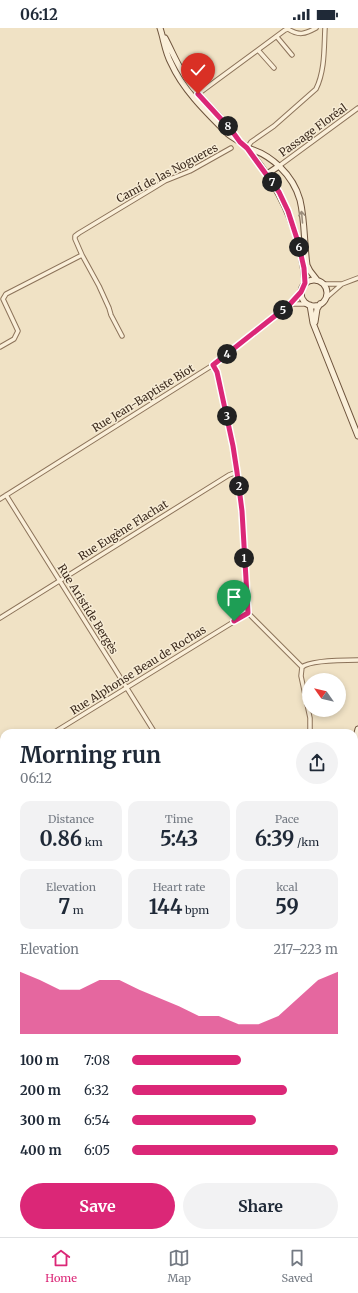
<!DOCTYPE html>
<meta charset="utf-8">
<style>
:root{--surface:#fff;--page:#f2f2f3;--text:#1f2937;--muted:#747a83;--line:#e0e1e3;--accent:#db2777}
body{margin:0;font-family:Merriweather,serif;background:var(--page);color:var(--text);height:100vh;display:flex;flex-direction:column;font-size:15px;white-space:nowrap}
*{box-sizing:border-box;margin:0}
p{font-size:13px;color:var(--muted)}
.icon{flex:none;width:22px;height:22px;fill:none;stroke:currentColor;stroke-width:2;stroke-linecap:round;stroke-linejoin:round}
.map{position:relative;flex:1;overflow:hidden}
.side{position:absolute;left:0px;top:701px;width:358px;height:508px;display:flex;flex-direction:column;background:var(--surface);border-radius:12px 12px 0 0;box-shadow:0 2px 6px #0003}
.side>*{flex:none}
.needle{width:26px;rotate:304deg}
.controls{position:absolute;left:302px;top:645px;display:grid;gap:8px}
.controls a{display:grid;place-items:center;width:44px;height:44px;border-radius:50%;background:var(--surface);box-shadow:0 2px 6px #0003;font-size:20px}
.pin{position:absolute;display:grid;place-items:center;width:34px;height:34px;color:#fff;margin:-41px -17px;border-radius:50% 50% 50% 0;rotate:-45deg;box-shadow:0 0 4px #0007}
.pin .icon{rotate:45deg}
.km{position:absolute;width:20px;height:20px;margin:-10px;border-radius:50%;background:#222;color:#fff;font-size:11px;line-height:20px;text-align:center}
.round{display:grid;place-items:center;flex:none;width:42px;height:42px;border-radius:21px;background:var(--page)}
.headline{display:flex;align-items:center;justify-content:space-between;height:68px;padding:0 20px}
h1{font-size:22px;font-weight:700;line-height:30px}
.figures{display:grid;grid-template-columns:repeat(3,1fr);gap:6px;height:68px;padding:4px 20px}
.figures div{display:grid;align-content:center;border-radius:10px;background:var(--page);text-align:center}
.figures b{font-size:20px;font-weight:700}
.figures small{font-size:11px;font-weight:400}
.figures p{font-size:11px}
.chart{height:112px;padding:8px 20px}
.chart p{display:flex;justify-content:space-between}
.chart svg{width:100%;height:72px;margin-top:4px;fill:var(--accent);opacity:.7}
.action{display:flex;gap:8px;margin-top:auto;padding:8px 20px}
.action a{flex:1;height:46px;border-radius:24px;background:var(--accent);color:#fff;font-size:16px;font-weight:700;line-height:46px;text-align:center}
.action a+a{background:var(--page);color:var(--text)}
ul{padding:0 20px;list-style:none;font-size:13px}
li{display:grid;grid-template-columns:64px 48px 1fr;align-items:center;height:30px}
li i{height:10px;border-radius:5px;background:var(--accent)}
.status{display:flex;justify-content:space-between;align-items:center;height:28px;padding:0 20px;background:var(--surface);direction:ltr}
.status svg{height:11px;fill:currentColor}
.tabs{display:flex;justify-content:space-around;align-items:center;height:56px;border-top:1px solid var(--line);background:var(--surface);font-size:11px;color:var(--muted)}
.tabs a{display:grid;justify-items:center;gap:2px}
.tabs .on{color:var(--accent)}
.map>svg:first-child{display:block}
.cemetery{fill:url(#cemetery-stones)}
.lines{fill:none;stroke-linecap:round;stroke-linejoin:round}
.minor-casing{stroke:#8c735a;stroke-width:5.5}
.secondary-casing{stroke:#6e543d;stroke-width:7}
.minor{stroke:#faefd9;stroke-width:3.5}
.secondary{stroke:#faefd9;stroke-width:5}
.oneway{stroke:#9b8d7c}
.route-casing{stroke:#fff;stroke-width:8}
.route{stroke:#db2777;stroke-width:5}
.labels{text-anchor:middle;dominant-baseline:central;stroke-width:3;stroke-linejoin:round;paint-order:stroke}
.street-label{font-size:11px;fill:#3c2b1e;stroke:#f7ecd5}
</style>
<div class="status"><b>06:12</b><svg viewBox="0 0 49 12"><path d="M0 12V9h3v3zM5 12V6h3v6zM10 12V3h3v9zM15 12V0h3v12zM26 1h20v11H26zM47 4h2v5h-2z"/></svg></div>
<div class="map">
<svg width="358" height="1209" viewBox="0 0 358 1209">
<defs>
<pattern id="cemetery-stones" width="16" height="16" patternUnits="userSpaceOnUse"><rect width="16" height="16" fill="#c0c497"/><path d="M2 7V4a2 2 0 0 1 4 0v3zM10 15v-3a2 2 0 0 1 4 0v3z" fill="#9d9f7b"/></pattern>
</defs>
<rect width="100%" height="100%" fill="#f0e2c5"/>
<path class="cemetery" d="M358,966V1116L354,1117V968Z"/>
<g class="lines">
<g class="minor-casing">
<path id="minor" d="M277,9L292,27
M258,22L274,40
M198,66L285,2L288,1C299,8 305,6 316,0
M247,120L251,114L274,98L316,61C325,43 324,20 325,0
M279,138L358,80
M82,227L99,258L109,280L111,287L122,308
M324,256H342L326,270
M342,256L358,250
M301,264L290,276H307
M0,319L14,311L18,303L3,271L6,266L82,227L75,211V208L79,205L152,161L165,153L190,143L231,120
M213,337L217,344C224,377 232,410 237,444C244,491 244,538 248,585
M6,467L155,705
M0,471L213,337L290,276
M0,590L229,447L237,444
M53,705L248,585L302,639
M310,705V690L301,648L302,639C311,632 345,632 358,632
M0,738L4,735
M354,803H358
M0,925L4,924
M0,1082L4,1079
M354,1126L358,1125
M0,1207L4,1200
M22,1209L25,1205"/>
</g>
<g class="secondary-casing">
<path id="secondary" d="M160,0C164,12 165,24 171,35C183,62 207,85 228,106C234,111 242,114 247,120C280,159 301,204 305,255
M165,10C174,27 181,46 194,61C208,78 226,93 238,112
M247,120C271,126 293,147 300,172C305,193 304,216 307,237L310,243L317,252
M267,146L279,138
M301 265a13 13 0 1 1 26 0a13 13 0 1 1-26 0Z
M310,277L313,295L358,408
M315,294L317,281L320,276
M358,701L356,709L358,717
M0,841L4,840
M0,848L4,846
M0,1062L4,1066
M136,1205L140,1208"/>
</g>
<use href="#minor" class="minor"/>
<use href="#secondary" class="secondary"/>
</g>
<defs><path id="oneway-shaft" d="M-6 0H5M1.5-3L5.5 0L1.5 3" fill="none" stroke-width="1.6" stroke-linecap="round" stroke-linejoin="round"/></defs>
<use class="oneway" href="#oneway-shaft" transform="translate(302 189) rotate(-95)"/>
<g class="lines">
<g class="route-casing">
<path id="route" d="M198,66L232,103L240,114L247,120L279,164L288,183L298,214L304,240L305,255L301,264L290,276L213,337L217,344L233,418L237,444L242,483L248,585L234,593"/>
</g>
<use href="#route" class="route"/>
</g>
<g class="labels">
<g class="street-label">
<text transform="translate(313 102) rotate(-36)">Passage Floréal</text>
<text transform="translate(167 145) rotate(-28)">Camí de las Nogueres</text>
<text transform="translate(143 370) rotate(-32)">Rue Jean-Baptiste Biot</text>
<text transform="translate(123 502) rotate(-32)">Rue Eugène Flachat</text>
<text transform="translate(88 581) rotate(58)">Rue Aristide Bergès</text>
<text transform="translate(138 642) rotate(-32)">Rue Alphonse Beau de Rochas</text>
</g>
</g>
</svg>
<div class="controls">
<a><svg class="needle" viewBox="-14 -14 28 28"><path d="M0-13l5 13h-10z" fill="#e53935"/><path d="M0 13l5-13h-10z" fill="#747a83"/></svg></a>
</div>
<div class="pin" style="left:234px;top:593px;background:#1e9e55"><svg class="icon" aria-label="arrive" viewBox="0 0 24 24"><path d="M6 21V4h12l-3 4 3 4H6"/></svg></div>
<div class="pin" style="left:198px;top:66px;background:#d93025"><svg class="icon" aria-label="check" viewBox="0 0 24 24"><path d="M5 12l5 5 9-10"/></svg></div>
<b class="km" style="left:244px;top:530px">1</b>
<b class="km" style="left:239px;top:458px">2</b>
<b class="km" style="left:227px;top:388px">3</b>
<b class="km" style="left:227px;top:326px">4</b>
<b class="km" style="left:283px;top:282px">5</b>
<b class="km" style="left:299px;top:219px">6</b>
<b class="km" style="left:272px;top:154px">7</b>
<b class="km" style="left:228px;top:98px">8</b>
<section class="side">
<div class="headline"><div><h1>Morning run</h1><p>06:12</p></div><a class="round"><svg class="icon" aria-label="share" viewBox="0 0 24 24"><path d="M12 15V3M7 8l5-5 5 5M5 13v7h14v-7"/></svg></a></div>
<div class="figures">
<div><p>Distance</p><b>0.86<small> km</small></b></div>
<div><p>Time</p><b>5:43</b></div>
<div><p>Pace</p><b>6:39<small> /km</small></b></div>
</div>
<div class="figures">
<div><p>Elevation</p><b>7<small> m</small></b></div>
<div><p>Heart rate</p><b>144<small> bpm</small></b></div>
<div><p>kcal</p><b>59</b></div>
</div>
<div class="chart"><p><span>Elevation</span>217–223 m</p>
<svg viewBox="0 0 160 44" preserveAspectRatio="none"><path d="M0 44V6L10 11L20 17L30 17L40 11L50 11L60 17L70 22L80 27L90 33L100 33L110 38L120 38L130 33L140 22L150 11L160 6V44z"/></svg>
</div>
<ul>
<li><b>100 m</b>7:08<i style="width:53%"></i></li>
<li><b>200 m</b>6:32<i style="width:75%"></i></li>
<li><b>300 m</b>6:54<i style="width:60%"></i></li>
<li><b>400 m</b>6:05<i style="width:100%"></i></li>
</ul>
<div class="action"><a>Save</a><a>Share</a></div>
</section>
</div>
<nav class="tabs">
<a class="on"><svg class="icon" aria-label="home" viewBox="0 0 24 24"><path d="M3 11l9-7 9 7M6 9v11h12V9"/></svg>Home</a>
<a><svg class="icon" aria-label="map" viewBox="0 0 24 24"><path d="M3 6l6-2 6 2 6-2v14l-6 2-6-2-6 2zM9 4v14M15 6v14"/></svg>Map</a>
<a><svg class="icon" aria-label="saved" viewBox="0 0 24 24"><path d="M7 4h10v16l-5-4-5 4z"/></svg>Saved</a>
</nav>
